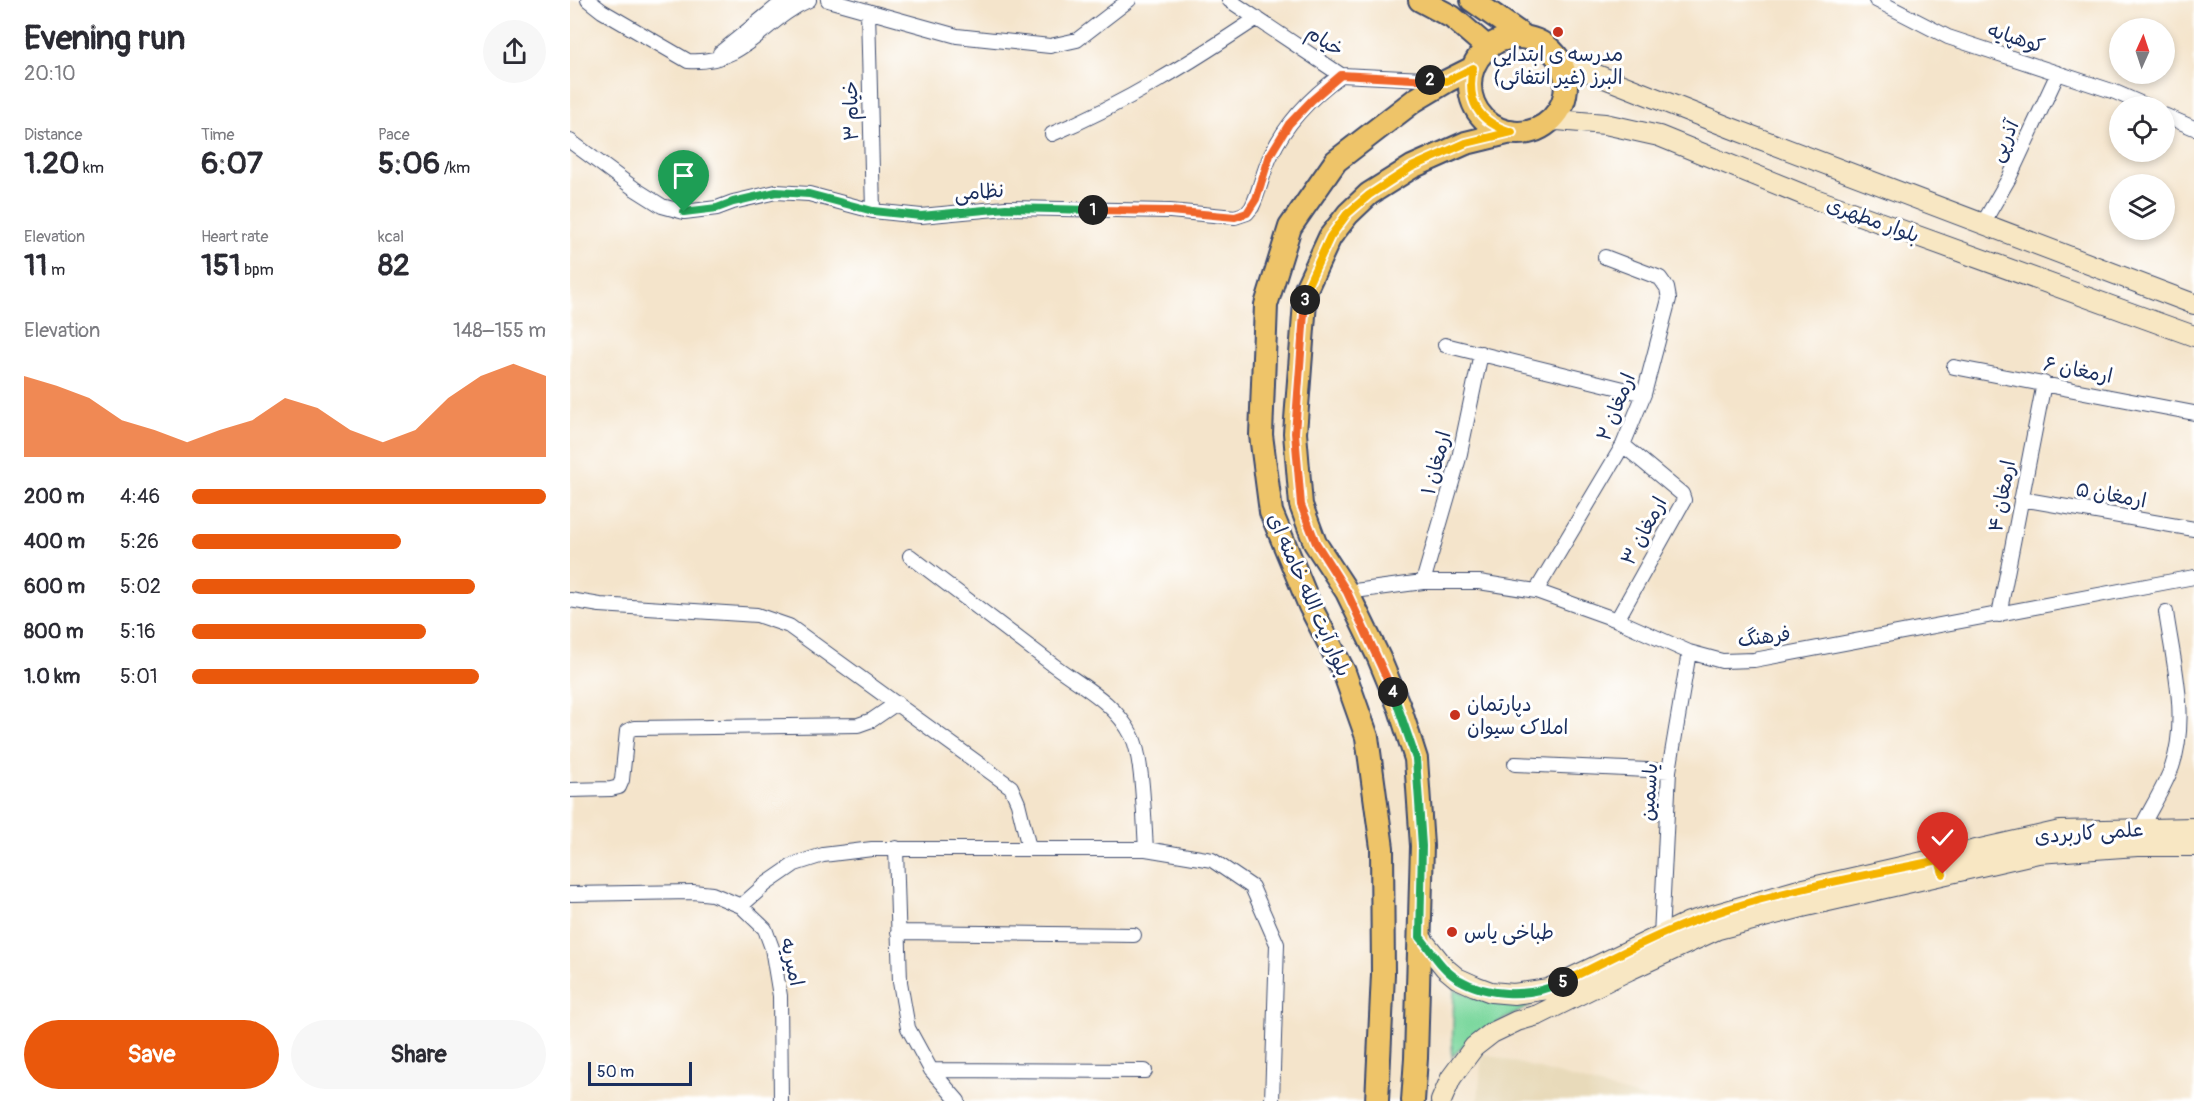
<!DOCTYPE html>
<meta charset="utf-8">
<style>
:root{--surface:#fff;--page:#f7f7f7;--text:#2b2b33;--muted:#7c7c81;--accent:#ea580c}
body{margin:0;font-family:Pangolin,"Playpen Sans Arabic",sans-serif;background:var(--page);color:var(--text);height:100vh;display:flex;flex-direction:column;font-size:22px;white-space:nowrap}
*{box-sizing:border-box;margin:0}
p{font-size:20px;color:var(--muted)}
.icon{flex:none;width:33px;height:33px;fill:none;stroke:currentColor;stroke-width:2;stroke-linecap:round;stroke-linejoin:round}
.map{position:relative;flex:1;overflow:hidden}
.panel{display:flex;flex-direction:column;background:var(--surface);width:570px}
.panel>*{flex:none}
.needle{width:39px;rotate:3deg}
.tools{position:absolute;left:1539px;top:18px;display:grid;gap:12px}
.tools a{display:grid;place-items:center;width:66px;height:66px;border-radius:50%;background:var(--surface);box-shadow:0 3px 9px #0003;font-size:30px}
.scale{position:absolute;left:18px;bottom:15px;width:104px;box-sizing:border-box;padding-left:6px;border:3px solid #1b2f5e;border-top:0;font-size:16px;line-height:21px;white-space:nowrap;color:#1b2f5e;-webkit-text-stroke:4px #fff;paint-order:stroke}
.pin{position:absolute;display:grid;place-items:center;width:51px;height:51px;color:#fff;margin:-62px -26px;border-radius:50% 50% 50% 0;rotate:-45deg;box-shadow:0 0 6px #0007}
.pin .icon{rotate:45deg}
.km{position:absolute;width:30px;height:30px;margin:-15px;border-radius:50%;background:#222;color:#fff;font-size:16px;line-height:30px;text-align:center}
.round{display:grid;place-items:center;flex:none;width:63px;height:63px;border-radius:32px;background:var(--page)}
.headline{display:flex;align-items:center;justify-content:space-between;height:102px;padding:0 24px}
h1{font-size:33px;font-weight:700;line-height:45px}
.figures{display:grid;grid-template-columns:repeat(3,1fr);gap:9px;height:102px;padding:6px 24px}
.figures div{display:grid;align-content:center}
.figures b{font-size:30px;font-weight:700}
.figures small{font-size:16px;font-weight:400}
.figures p{font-size:16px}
.chart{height:168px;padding:12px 24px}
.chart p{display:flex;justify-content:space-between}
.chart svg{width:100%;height:108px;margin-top:6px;fill:var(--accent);opacity:.7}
.primary-button{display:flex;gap:12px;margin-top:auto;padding:12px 24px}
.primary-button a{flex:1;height:69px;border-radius:36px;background:var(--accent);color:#fff;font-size:24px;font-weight:700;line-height:69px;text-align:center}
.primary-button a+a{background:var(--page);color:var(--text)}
ul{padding:0 24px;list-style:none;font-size:20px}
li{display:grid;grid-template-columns:96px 72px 1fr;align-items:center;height:45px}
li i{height:15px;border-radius:8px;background:var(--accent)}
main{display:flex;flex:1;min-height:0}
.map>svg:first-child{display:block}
.built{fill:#e8daba}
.green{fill:#7dd89f;stroke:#4c847e;stroke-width:1.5}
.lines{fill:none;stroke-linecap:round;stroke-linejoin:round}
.street-casing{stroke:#3c4a6e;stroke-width:16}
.secondary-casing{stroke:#3c4a6e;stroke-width:22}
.primary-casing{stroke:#3c4a6e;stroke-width:26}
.street{stroke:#fff;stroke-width:14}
.secondary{stroke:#f8e7c3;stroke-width:20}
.primary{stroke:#eec469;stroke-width:22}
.split-1-casing{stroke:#fff;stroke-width:12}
.split-2-casing{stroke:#fff;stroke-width:12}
.split-3-casing{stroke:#fff;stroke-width:12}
.split-4-casing{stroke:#fff;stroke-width:12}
.split-5-casing{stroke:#fff;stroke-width:12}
.split-6-casing{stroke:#fff;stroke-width:12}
.split-1{stroke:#22a559;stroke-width:8}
.split-2{stroke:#f0652b;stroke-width:8}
.split-3{stroke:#f5b400;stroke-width:8}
.split-4{stroke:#f0652b;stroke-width:8}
.split-5{stroke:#22a559;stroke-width:8}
.split-6{stroke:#f5b400;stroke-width:8}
.poi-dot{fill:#c8321e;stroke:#fff;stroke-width:2}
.labels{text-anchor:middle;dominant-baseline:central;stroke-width:6;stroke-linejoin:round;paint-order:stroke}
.street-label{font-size:20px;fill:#1b2f5e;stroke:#fff}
.poi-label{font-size:20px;fill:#1b2f5e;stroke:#fff;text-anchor:start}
</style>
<main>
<section class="panel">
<div class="headline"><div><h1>Evening run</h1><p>20:10</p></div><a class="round"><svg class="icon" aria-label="share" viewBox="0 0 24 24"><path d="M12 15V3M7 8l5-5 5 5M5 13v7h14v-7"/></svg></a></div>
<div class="figures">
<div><p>Distance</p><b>1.20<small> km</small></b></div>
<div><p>Time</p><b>6:07</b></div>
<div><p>Pace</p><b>5:06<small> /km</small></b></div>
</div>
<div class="figures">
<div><p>Elevation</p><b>11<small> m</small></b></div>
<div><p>Heart rate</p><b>151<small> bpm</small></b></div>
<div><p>kcal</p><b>82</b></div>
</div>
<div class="chart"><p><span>Elevation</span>148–155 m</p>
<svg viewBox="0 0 160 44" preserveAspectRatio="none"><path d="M0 44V11L10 15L20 20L30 29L40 33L50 38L60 33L70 29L80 20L90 24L100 33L110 38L120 33L130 20L140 11L150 6L160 11V44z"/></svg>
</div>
<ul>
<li><b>200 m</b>4:46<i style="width:100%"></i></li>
<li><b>400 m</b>5:26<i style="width:59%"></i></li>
<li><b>600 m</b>5:02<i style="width:80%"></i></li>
<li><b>800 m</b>5:16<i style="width:66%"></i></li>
<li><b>1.0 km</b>5:01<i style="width:81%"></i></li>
</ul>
<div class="primary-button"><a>Save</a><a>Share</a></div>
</section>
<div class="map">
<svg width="1624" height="1101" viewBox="0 0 1624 1101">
<rect width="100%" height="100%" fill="#fff"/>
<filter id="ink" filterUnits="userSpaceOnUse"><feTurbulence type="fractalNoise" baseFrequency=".0167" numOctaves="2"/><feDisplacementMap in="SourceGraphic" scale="12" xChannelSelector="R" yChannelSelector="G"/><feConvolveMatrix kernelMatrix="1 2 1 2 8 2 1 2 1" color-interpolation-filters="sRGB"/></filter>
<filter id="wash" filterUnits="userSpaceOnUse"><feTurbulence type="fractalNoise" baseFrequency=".008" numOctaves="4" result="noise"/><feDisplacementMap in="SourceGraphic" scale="24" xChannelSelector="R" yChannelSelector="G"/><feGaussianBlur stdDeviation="1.35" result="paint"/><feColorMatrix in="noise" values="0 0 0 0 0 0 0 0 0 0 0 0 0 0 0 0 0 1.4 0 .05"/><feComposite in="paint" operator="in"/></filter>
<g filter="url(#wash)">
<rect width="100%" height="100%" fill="#f4e4cb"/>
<path class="built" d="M912,1053L980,1072L1084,1101H908Z"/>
<path class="green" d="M884,989L917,1002L960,1006L905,1034L882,1057Z"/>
</g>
<g filter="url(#ink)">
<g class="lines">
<g class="street-casing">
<path id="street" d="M18,0L32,11L118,61C175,65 194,19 239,0
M258,0L387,36L480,46L507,40L559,0
M659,0L771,75L875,80
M1306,0L1378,37L1545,92L1577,106
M298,11L303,211
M150,53L215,0
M1594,115L1624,128
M482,134C554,104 623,61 687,18
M0,141L65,189L92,206L114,212L147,208L163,202L206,192L239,194L303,211L351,216L436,208L600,211L665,217L677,213L682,207C690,190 693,171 701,155C716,123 742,96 771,75
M1412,225L1439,178L1488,73
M875,345L1074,394
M1384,367L1624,413
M1451,499L1624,529
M340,556C388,592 435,628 482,664C511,686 545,702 562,736C573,757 574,822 576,849
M853,582L889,458L911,353
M966,591L1053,445L1074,394L1099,299L1097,288L1090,278L1035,257
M777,592L853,582H909L966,591L1047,620L1119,652L1152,661L1184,660L1624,577
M0,600L30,605L187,615L219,626L441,787L448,803L459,848
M1429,615L1474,383
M1047,620L1114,500L1112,494L1053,445
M945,764L1099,771
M0,790L41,789L49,787L52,780L57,731L64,728L288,725L302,720L327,703
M1571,828C1581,808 1594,788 1602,767C1619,717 1603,662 1596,612
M326,848L330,982L338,1028L361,1070L388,1101
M0,894L123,892L142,894L171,906L195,929L202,948L210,996L211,1101
M171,906L196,884L225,864L253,855L302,849H576L642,860L682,887L707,944L702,1101
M328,932L564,935
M1091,936L1099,771L1119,652
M361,1070L575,1071"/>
</g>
<g class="secondary-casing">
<path id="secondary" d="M989,60L1161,128L1624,304
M979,122L987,120L1035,124L1089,136L1234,195L1624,336
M850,937L875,968L887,978L905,986L921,992L944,994L978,989L1119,922L1225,891L1490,831L1624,828
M871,1101L881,1078L904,1047L922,1033L947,1021L968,1015L1059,970L1148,929L1232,907L1468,853L1567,846H1624"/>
</g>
<g class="primary-casing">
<path id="primary" d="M850,0L882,17L918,48
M902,0L956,38
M900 85a48 48 0 1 1 96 0a48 48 0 1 1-96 0Z
M807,1101L813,974L812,848L797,737L774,672L740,606L701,512L691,435L696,305L720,227L766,161L845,100L877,81L903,68
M843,1101L846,1058L852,846L846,759L830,709L809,658L777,592L745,543L731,505L725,433L736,289L760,237L778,214L799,194L842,167L896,143L941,132"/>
</g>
<use href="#street" class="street"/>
<use href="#secondary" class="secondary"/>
<use href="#primary" class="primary"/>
</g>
</g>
<g class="lines" filter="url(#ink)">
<g class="split-1-casing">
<path id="split-1" d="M114,212L147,208L163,202L206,192L239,194L303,211L351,216L436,208L523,210"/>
</g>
<g class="split-2-casing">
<path id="split-2" d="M523,210L600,211L665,217L677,213L686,199L700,155L719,124L742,100L771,75L860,80"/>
</g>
<g class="split-3-casing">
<path id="split-3" d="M735,300L736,289L760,237L777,214L799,195L842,167L896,143L942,132C908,122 896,102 903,68L877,81L860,80"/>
</g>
<g class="split-4-casing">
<path id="split-4" d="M735,300L725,433L731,505L746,543L777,592L823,692"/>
</g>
<g class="split-5-casing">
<path id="split-5" d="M823,692L846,759L852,846L850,937C861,950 872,970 888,979C919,997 960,998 993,982"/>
</g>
<g class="split-6-casing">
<path id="split-6" d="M993,982C1035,962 1078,938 1121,922C1198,892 1288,877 1369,860L1373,874"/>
</g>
<use href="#split-1" class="split-1"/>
<use href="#split-2" class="split-2"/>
<use href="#split-3" class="split-3"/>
<use href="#split-4" class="split-4"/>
<use href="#split-5" class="split-5"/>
<use href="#split-6" class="split-6"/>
</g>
<g class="poi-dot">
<circle cx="988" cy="32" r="6"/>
<circle cx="885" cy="715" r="6"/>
<circle cx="882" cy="932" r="6"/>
</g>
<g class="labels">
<g class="street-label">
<text transform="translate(1446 38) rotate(18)">کوهپایه</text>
<text transform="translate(755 41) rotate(33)">خیام</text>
<text transform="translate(281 111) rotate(-91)">خیام ۳</text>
<text transform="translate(1434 141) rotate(-65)">آذرپی</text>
<text transform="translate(409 192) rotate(-4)">نظامی</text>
<text transform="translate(1303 220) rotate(20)">بلوار مطهری</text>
<text transform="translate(1508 370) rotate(11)">ارمغان ۶</text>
<text transform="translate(1046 407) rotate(-68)">ارمغان ۲</text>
<text transform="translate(866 463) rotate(-75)">ارمغان ۱</text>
<text transform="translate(1541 495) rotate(10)">ارمغان ۵</text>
<text transform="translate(1432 496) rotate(-79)">ارمغان ۴</text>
<text transform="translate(1074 531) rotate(-62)">ارمغان ۳</text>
<text transform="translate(739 595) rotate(66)">بلوار آیت الله خامنه ای</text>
<text transform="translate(1194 637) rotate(-7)">فرهنگ</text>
<text transform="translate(1079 792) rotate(-86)">یاسمین</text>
<text transform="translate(1519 833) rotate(-4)">علمی کاربردی</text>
<text transform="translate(222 962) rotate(78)">امیریه</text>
</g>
<g class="poi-label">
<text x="988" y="54" text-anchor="middle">مدرسه ی ابتدایی<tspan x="988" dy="23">(غیر انتفائی) البرز</tspan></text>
<text x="897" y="704">دپارتمان<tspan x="897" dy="23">املاک سیوان</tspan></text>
<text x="894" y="932">طباخی یاس</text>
</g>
</g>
</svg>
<div class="tools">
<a><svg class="needle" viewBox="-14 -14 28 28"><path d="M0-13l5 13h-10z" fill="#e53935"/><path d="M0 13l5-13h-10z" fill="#7c7c81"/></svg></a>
<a><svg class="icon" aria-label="locate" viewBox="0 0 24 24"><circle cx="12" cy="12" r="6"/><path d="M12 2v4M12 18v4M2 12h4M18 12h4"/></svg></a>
<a><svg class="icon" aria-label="layers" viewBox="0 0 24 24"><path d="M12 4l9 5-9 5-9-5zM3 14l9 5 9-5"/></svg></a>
</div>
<div class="scale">50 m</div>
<div class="pin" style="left:114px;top:212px;background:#1e9e55"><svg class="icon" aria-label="arrive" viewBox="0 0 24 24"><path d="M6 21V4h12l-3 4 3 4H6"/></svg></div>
<div class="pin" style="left:1373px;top:874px;background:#d93025"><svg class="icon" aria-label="check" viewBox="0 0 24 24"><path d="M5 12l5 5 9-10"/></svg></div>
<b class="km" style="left:523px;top:210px">1</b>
<b class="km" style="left:860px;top:80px">2</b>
<b class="km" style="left:735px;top:300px">3</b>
<b class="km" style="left:823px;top:692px">4</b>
<b class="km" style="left:993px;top:982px">5</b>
</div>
</main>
